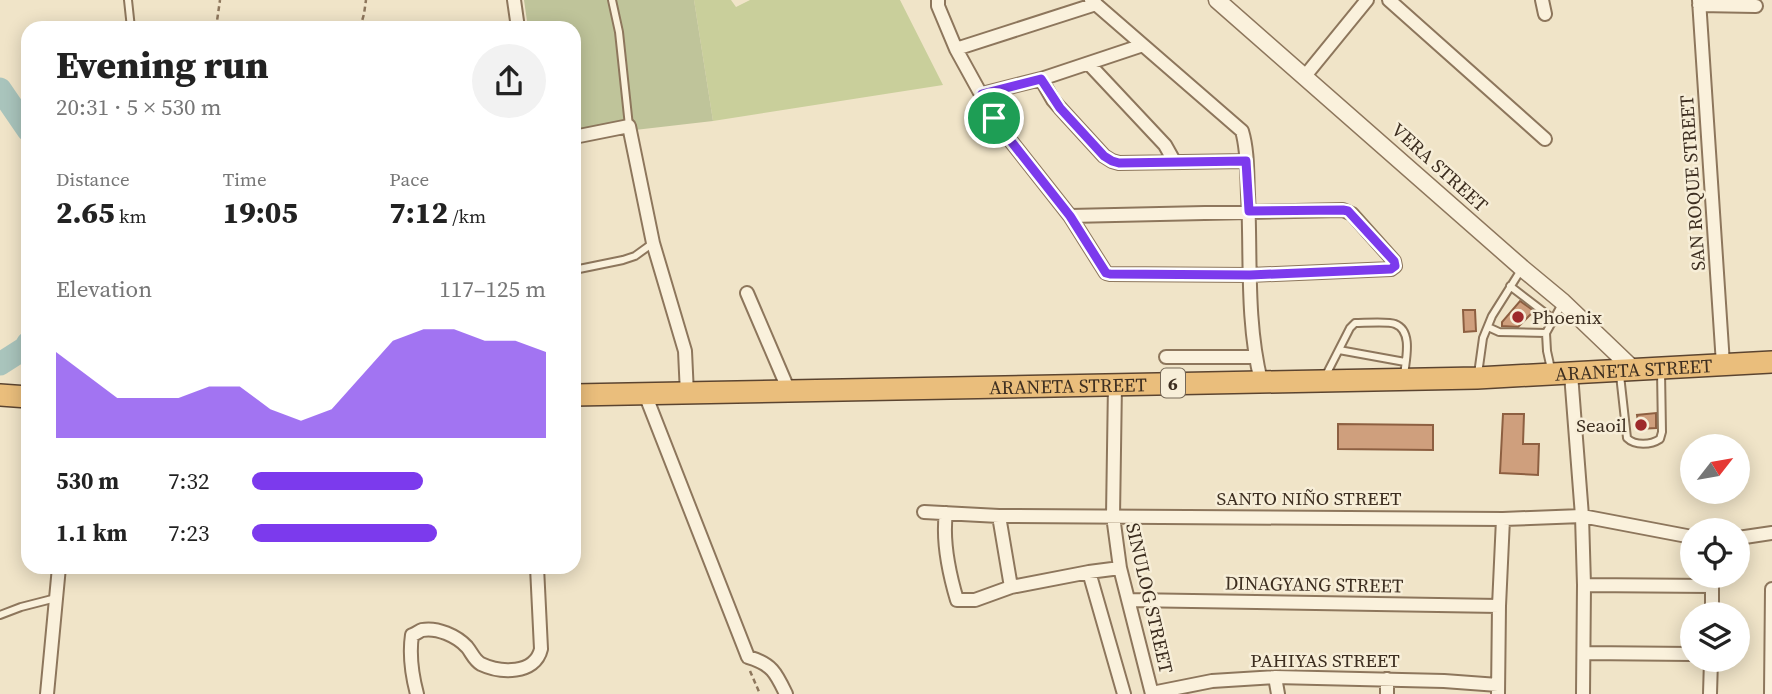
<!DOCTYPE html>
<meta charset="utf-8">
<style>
:root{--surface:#fff;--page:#f2f2f2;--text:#222;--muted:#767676;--accent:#7c3aed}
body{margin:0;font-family:"Source Serif 4",serif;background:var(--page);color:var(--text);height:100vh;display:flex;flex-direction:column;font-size:26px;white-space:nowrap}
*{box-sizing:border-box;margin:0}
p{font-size:23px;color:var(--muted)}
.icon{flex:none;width:38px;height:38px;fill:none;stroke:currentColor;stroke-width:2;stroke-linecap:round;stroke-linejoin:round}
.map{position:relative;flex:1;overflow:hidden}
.side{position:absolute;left:21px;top:21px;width:560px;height:553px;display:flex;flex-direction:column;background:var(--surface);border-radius:21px;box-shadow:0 4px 18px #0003}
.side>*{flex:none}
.needle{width:46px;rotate:59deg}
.controls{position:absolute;left:1680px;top:434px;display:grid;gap:14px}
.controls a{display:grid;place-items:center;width:70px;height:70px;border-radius:50%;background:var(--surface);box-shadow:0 4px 18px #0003;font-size:35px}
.pin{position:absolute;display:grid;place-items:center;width:60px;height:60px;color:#fff;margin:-30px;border:4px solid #fff;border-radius:50%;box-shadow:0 2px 7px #0007}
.round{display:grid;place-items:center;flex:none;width:74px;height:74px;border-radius:37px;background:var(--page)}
.head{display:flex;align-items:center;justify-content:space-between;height:119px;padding:0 35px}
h1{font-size:38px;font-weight:800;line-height:52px}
.metrics{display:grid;grid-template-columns:repeat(3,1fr);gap:10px;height:119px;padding:7px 35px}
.metrics div{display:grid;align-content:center}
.metrics b{font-size:30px;font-weight:800}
.metrics small{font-size:19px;font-weight:400}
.metrics p{font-size:19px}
.chart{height:196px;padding:14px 35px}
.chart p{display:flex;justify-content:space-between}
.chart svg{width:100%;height:126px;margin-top:7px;fill:var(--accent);opacity:.7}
ul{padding:0 35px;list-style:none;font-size:23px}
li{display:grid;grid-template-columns:112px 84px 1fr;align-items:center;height:52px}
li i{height:18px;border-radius:9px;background:var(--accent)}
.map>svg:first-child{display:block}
.green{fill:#c9cf9b}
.cemetery{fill:#bfc49a}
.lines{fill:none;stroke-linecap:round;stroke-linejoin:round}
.river{stroke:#a9c4bc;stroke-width:23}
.building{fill:#cf9f7d;stroke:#8d5f41;stroke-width:2}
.service-casing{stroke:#8d765c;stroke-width:10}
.minor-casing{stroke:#8d765c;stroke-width:16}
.tertiary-casing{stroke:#8d765c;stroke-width:19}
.trunk-casing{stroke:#5b4430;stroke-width:24}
.path{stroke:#8d765c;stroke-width:2.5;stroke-dasharray:5 3.5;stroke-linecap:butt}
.service{stroke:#faf1dc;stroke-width:6}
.minor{stroke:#faf1dc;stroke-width:12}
.tertiary{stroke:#faf1dc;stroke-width:16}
.trunk{stroke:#eabe7c;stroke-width:21}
.route-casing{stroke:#fff;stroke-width:14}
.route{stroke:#7c3aed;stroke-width:9}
.poi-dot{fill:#9e2a2b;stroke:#f7eed8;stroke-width:2.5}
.labels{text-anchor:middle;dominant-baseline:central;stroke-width:5;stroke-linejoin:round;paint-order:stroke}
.shield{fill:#f7eed8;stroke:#756857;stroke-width:2}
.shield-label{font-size:18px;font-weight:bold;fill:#3d2e20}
.street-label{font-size:19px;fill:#3d2e20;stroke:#f7eed8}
.poi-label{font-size:19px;fill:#3d2e20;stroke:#f7eed8;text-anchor:start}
</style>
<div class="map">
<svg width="1772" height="694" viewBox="0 0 1772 694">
<rect width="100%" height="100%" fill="#f0e4c8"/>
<path class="green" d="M694,0H731L736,7L750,0H900L943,85L713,121Z"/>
<path class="cemetery" d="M524,0H694L713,121L574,137V28H528Z"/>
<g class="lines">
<path class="river" d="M0,89L28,130
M0,364L25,348L28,343"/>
</g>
<path class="building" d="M1520,301L1534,311L1518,327L1502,326V322Z
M1463,310H1475L1476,331L1464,332Z
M1656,413V428L1639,429L1637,415Z
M1503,414H1524L1523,444H1539L1538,475L1500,473Z
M1338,424L1433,425V450L1338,449Z"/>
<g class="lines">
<g class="service-casing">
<path id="service" d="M128,0L131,28
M612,0L619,32L629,126
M579,269L623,260L635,256L653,243
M1510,286L1553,319
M1488,327L1499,332L1546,333
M1339,350L1405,362
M1551,369L1547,351L1546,333L1562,304
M1478,374L1483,338L1492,316L1521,270
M1326,375L1350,328L1355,323C1364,323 1389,321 1395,324C1414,331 1405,362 1404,376
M1620,375L1627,438C1635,446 1651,445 1660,439L1662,432L1661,371
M0,615L21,607L56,598"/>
</g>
<g class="minor-casing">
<path id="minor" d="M514,0L518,28
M938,0V6L956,49L994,118L1010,140L1070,216L1106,273L1110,274L1250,275L1391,269L1395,266L1394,261L1352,214L1343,210L1070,216
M1091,0L1242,131C1248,151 1247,174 1248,195C1251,256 1246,321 1261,381
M1389,0L1545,139
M1542,0L1545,14
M1699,0L1723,364
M1699,5L1756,6
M956,49L1096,4
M1089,64L1165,145L1174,161
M1305,76L1367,0
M1041,79L1053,100L1060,108L1104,156L1112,161L1119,163L1246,161
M982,94L1041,79L1143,45
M574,137L629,126L653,243L685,351L687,394
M747,293L789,391
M1166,357H1255
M1571,374L1582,516L1584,585L1583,694
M1115,384L1113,516L1120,568L1152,694
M645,394L748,657C772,664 776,673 786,694
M924,512L999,516L1503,519L1582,516L1692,537
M946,513C942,542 949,573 957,600H975L1011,587L1089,572L1120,568
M999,516L1011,587
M1738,538L1772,533
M1089,572L1124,694
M1584,585L1712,586
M1129,600L1499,606
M1712,614V576
M1584,653L1692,654
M1275,677L1278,694
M1152,693L1212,681L1275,677L1444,681L1498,685
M47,694L59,567
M417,694C412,675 409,655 412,635C416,634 419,631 422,630C437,627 457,636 467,647C472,653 474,660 481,664C500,673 535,675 541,649L537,567
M1387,694V679
M1498,694L1499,606L1503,519
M1710,694L1711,660
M1771,694L1772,589"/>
</g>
<g class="tertiary-casing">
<path id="tertiary" d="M1217,0L1522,268L1563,302L1632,368"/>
</g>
<g class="trunk-casing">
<g id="trunk">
<path d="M0,395L28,397"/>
<path id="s1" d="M574,395L1477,378L1772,362"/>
</g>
</g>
<path class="path" d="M216,28L220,0
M360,28L364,14L366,0
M750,671L760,694"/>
<use href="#service" class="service"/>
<use href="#minor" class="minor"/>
<use href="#tertiary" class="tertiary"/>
<use href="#trunk" class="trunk"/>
</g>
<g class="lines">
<g class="route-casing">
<path id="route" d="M1041,79L1060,108L1104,156L1112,161L1119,163L1246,161L1249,211L1343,210L1348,211L1394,261L1395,266L1391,269L1250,275L1110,274L1106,273L1070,216L1010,140L994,118L982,94Z"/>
</g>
<use href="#route" class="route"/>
</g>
<g class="poi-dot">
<circle cx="1518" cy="317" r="7"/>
<circle cx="1641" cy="425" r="7"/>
</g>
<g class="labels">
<rect class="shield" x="1161" y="368.5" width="24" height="29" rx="5"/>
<g class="shield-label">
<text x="1173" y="383">6</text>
</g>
<g class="street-label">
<text transform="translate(1440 167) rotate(42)">VERA STREET</text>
<text transform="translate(1692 183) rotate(-94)">SAN ROQUE STREET</text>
<text stroke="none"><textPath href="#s1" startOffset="1060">ARANETA STREET</textPath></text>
<text stroke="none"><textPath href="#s1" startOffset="494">ARANETA STREET</textPath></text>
<text x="1309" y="498">SANTO NIÑO STREET</text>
<text transform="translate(1314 584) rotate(1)">DINAGYANG STREET</text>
<text transform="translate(1150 598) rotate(77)">SINULOG STREET</text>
<text x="1325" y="660">PAHIYAS STREET</text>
</g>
<g class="poi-label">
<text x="1532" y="317">Phoenix</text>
<text x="1627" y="425" text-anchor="end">Seaoil</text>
</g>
</g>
</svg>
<div class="controls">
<a><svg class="needle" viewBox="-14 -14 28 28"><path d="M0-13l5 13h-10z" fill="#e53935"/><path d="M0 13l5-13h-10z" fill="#767676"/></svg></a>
<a><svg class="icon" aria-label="locate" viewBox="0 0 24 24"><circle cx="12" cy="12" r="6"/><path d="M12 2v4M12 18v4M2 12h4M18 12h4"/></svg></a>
<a><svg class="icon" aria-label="layers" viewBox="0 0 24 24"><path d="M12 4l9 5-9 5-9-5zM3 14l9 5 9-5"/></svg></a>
</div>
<div class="pin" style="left:994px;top:118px;background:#1e9e55"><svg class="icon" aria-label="arrive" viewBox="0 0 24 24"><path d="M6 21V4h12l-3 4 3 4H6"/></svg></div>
<section class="side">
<div class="head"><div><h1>Evening run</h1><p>20:31 · 5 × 530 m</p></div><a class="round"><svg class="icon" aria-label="share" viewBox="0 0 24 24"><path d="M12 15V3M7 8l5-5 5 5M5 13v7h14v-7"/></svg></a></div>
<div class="metrics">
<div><p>Distance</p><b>2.65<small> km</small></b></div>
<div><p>Time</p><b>19:05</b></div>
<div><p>Pace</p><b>7:12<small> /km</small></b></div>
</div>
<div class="chart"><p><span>Elevation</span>117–125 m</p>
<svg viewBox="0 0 160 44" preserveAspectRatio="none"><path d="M0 44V14L10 22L20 30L30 30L40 30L50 26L60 26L70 34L80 38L90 34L100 22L110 10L120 6L130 6L140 10L150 10L160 14V44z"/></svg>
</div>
<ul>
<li><b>530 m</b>7:32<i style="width:58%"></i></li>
<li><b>1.1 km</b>7:23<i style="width:63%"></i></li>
</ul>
</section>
</div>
